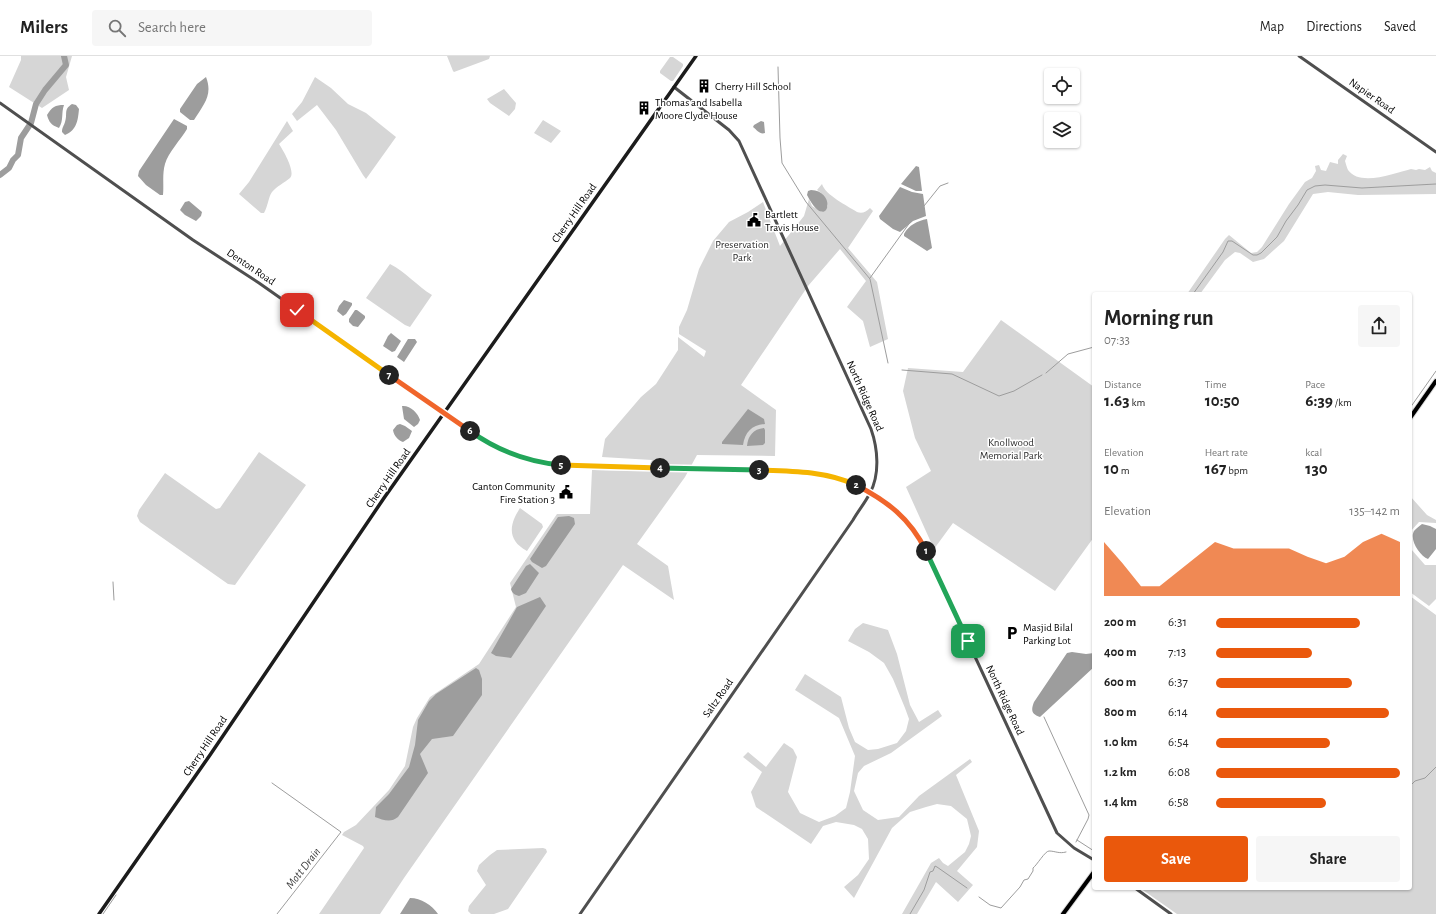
<!DOCTYPE html>
<meta charset="utf-8">
<style>
:root{--surface:#fff;--page:#f6f6f6;--text:#222;--muted:#767676;--line:#e0e0e0;--accent:#ea580c}
body{margin:0;font-family:"Alegreya Sans",sans-serif;background:var(--page);color:var(--text);height:100vh;display:flex;flex-direction:column;font-size:15px;white-space:nowrap}
*{box-sizing:border-box;margin:0}
p{font-size:13px;color:var(--muted)}
.icon{flex:none;width:22px;height:22px;fill:none;stroke:currentColor;stroke-width:2;stroke-linecap:round;stroke-linejoin:round}
.map{position:relative;flex:1;overflow:hidden}
.details{position:absolute;left:1092px;top:236px;width:320px;height:598px;display:flex;flex-direction:column;background:var(--surface);border-radius:4px;box-shadow:0 1px 3px #0004}
.details>*{flex:none}
.fabs{position:absolute;left:1044px;top:12px;display:grid;gap:8px}
.fabs a{display:grid;place-items:center;width:36px;height:36px;border-radius:4px;background:var(--surface);box-shadow:0 1px 3px #0004;font-size:20px}
.pin{position:absolute;display:grid;place-items:center;width:34px;height:34px;color:#fff;margin:-17px;border-radius:8px;box-shadow:0 2px 6px #0006}
.km{position:absolute;width:20px;height:20px;margin:-10px;border-radius:50%;background:#222;color:#fff;font-size:11px;line-height:20px;text-align:center}
.round{display:grid;place-items:center;flex:none;width:42px;height:42px;border-radius:4px;background:var(--page)}
.head{display:flex;align-items:center;justify-content:space-between;height:68px;padding:0 12px}
h1{font-size:22px;font-weight:700;line-height:30px}
.metrics{display:grid;grid-template-columns:repeat(3,1fr);gap:6px;height:68px;padding:4px 12px}
.metrics div{display:grid;align-content:center}
.metrics b{font-size:17px;font-weight:700}
.metrics small{font-size:11px;font-weight:400}
.metrics p{font-size:11px}
.chart{height:112px;padding:8px 12px}
.chart p{display:flex;justify-content:space-between}
.chart svg{width:100%;height:72px;margin-top:4px;fill:var(--accent);opacity:.7}
.action{display:flex;gap:8px;margin-top:auto;padding:8px 12px}
.action a{flex:1;height:46px;border-radius:4px;background:var(--accent);color:#fff;font-size:16px;font-weight:700;line-height:46px;text-align:center}
.action a+a{background:var(--page);color:var(--text)}
ul{padding:0 12px;list-style:none;font-size:13px}
li{display:grid;grid-template-columns:64px 48px 1fr;align-items:center;height:30px}
li i{height:10px;border-radius:5px;background:var(--accent)}
header{display:flex;align-items:center;gap:24px;box-sizing:border-box;height:56px;padding:0 20px;background:var(--surface);border-bottom:1px solid var(--line)}
header strong{font-size:19px}
nav{display:flex;gap:22px;margin-inline-start:auto;font-size:14px}
.search{width:280px;height:36px;background:var(--page);display:flex;align-items:center;gap:10px;box-sizing:border-box;padding:0 14px;border-radius:4px;color:var(--muted);font-size:15px}
.map>svg:first-child{display:block}
.green{fill:#d6d6d6}
.water{fill:#9d9d9d}
.lines{fill:none;stroke-linecap:round;stroke-linejoin:round}
.stream{stroke:#9d9d9d;stroke-width:1}
.river{stroke:#9d9d9d;stroke-width:6}
.primary-casing{stroke:#dbdbdb;stroke-width:6}
.tertiary{stroke:#4f4f4f;stroke-width:3}
.secondary{stroke:#1c1c1c;stroke-width:3.5}
.primary{stroke:#000;stroke-width:4}
.split-1-casing{stroke:#fff;stroke-width:8}
.split-2-casing{stroke:#fff;stroke-width:8}
.split-3-casing{stroke:#fff;stroke-width:8}
.split-4-casing{stroke:#fff;stroke-width:8}
.split-5-casing{stroke:#fff;stroke-width:8}
.split-6-casing{stroke:#fff;stroke-width:8}
.split-7-casing{stroke:#fff;stroke-width:8}
.split-8-casing{stroke:#fff;stroke-width:8}
.split-1{stroke:#22a559;stroke-width:5}
.split-2{stroke:#f0652b;stroke-width:5}
.split-3{stroke:#f5b400;stroke-width:5}
.split-4{stroke:#22a559;stroke-width:5}
.split-5{stroke:#f5b400;stroke-width:5}
.split-6{stroke:#22a559;stroke-width:5}
.split-7{stroke:#f0652b;stroke-width:5}
.split-8{stroke:#f5b400;stroke-width:5}
.labels{text-anchor:middle;dominant-baseline:central;stroke-width:3;stroke-linejoin:round;paint-order:stroke}
.poi-label{font-size:11px;fill:#000;stroke:#fff;text-anchor:start}
.street-label{font-size:11px;fill:#000;stroke:#fff}
.park-label{font-size:11px;fill:#2d2d2d;stroke:#fff}
.water-label{font-size:12px;font-style:italic;fill:#3e3e3e;stroke:#fff}
</style>
<header>
<strong>Milers</strong>
<div class="search"><svg class="icon" aria-label="search" viewBox="0 0 24 24"><circle cx="10" cy="10" r="6"/><path d="M15 15l6 6"/></svg>Search here</div>
<nav><a>Map</a><a>Directions</a><a>Saved</a></nav>
</header>
<div class="map">
<svg width="1436" height="858" viewBox="0 0 1436 858">
<rect width="100%" height="100%" fill="#fff"/>
<path class="green" d="M21,0H72L66,21L69,34L42,52L9,31L21,4Z
M447,0H490L489,3L454,16L453,15Z
M670,1H673L683,8V10L673,25H671L660,17V15Z
M315,21L331,32L348,48L366,57L396,81L366,123L363,119L336,74L317,49L297,65L292,58L302,46Z
M504,33L516,47L515,53L509,60L490,47L487,43Z
M543,64L561,75L551,87L534,77Z
M287,65L293,75L279,88C283,94 296,116 290,122C284,127 277,130 272,136C268,142 268,150 264,157H261L239,138L249,126Z
M1343,98L1347,100L1345,105C1346,108 1347,112 1348,114C1360,131 1395,117 1411,113L1416,114L1419,113L1425,114L1430,111L1432,115L1436,117V138L1358,139L1328,136L1313,138L1284,185L1264,203L1253,206L1240,197L1235,196L1225,204L1200,238H1187L1225,183L1229,179L1251,197L1257,196L1262,191L1289,148L1305,126L1312,122L1316,115L1315,110L1319,109L1321,114L1326,115L1330,106L1338,108V104Z
M822,128C825,139 848,150 857,156C862,158 866,156 870,152L873,155L848,192L877,226L888,283L870,291L863,265L847,251L866,225L840,193L808,230L741,329L776,354L775,400L697,399L685,421L637,488L668,510L674,544L623,509L404,822L380,858H319L364,792L363,790L342,779L344,776L356,769L389,734L405,710L413,671L417,662L430,641L479,608L516,551L510,527L557,458H590L592,414L646,415L652,404L602,401L605,383L641,341L656,328L678,294V281L704,301L706,295L679,278V271L687,254L699,213L713,185L729,166L748,156L763,146L780,190L804,160L809,143L812,150L822,156L828,150C825,143 824,138 817,134Z
M390,208C406,216 417,230 432,239L410,271L405,269L366,242Z
M1001,264L1094,331V481L1055,535L953,467L934,493L906,431L931,415L915,382L903,335L908,312L963,316Z
M259,396L306,429L235,529L228,528L140,466L137,460L139,454L165,417L216,453L220,452Z
M1410,440L1427,459L1436,464V467L1419,466L1410,476Z
M520,452L542,468L543,471L527,495C507,484 509,469 520,452Z
M1410,493H1411L1425,509H1436V543L1429,550L1410,536Z
M1410,540L1436,559V858H1177L1140,832H1410Z
M863,567L888,574L897,598L910,649L919,666L938,654L942,660L891,697L864,710L858,717L854,735L863,754L878,764L899,761L919,740L970,703L972,706L956,719L979,775L977,791L957,815L973,829L958,846L936,826L917,858H902L931,807L939,802L943,807L948,810L965,796L969,788L971,780L967,763L951,750L937,748L926,751L910,756L892,772L854,842L844,831L858,819L869,803L868,783L862,773L854,769L836,766L823,770L811,788L756,751L751,736L762,716L743,701L748,696L766,711L784,687L793,693L797,701L788,736L800,757L819,766L835,760L846,752L850,736L855,700L839,662L795,634L805,618L841,641L849,672L855,686L868,694L878,693L897,687L906,675L909,663L905,652L893,623L884,607L869,596L848,585L855,573Z
M543,792L546,793L547,796L508,853L494,858H471L468,855L469,850L486,829L477,815L479,809L490,799L497,794Z"/>
<path class="water" d="M206,21C213,39 204,48 194,64H190L180,56V53L197,28Z
M72,48L76,49L79,53C78,64 77,74 65,79L62,76C62,71 64,70 65,66C68,57 63,54 72,48Z
M64,49C61,57 64,64 59,72C51,69 49,66 47,59C52,51 55,49 64,49Z
M174,63L187,70V73C181,83 168,97 165,108C162,118 164,129 163,139H160L146,129L138,120L139,115Z
M761,65L764,66L765,77C760,79 757,74 753,71L754,69Z
M916,110L919,111L922,135H916L901,128Z
M900,131L912,136L923,138L926,160L913,165L900,176L893,173L880,163L879,160Z
M811,134C839,135 827,179 807,139L808,135Z
M189,145L202,156L201,160L196,165L185,159L180,154L185,146Z
M927,163L932,192L927,195L904,180V178C909,169 917,165 927,163Z
M344,244L352,247V249L346,258L343,260L337,255L339,250Z
M355,254H357L365,260V262L358,271L353,270L349,266V263Z
M391,277L401,285L395,295L392,296L383,290L388,280Z
M408,283H415L417,286L404,306L397,301Z
M402,350C410,349 418,357 420,364L418,368L414,371L404,363Z
M748,353L764,363L765,368C752,369 745,376 743,389L722,388V386Z
M400,368L405,370L412,375L409,382L403,386C398,384 394,380 393,374L397,369Z
M764,372L765,374V387L763,389L747,390C748,380 753,373 764,372Z
M569,460L574,462L575,468L546,510L542,512L532,506L530,503L558,461Z
M1422,468L1430,470L1436,473V493L1428,503C1420,500 1409,484 1414,475C1416,473 1419,470 1422,468Z
M530,508L539,517L526,537L519,540C515,539 512,537 511,533L526,510Z
M540,541L546,550L511,602L496,600L491,597L517,551Z
M1072,596L1086,598L1094,597V611L1040,661C1031,658 1031,654 1034,646L1067,597Z
M476,612L479,614L482,623V639L453,680L432,683L420,698L428,717L398,761C391,767 383,764 375,761L376,751L389,738L409,711L415,689L418,664L429,645L436,638Z
M410,842C421,842 432,849 438,858H400Z"/>
<g class="lines">
<path class="stream" d="M778,11L780,82L782,107L806,146L870,223L888,307
M924,150L940,130L948,127
M870,222L911,165
M1193,238L1223,196L1228,185H1232L1253,199H1257L1261,197L1277,181L1286,165L1298,149L1307,134L1315,130L1325,129L1362,132L1436,128
M902,314L952,318L999,340L1014,335L1042,319
M1046,317L1068,298L1094,291
M1410,352L1436,315
M113,526L114,544
M1044,661L1089,759L1088,763L1076,786
M272,727L341,776L277,858
M1410,730L1415,725L1425,722L1436,711
M1077,784L1094,795
M979,841L990,849L1001,852L1020,831L1024,824L1028,823L1033,815V812C1037,809 1045,795 1049,795C1055,795 1059,798 1066,796
M103,858L116,839
M910,858L924,834L930,816L933,815L935,810L937,811L967,832"/>
<path class="river" d="M0,119L9,112L13,104L18,99L21,82L31,67L36,48L45,34L66,9L64,0"/>
<g class="primary-casing">
<path id="primary" d="M1410,362L1436,325
M1063,858L1094,816"/>
</g>
<path class="tertiary" d="M1299,0L1436,96
M0,47L193,184L259,227L474,378C502,396 527,405 560,409L789,415C818,417 843,423 869,436C879,441 891,448 899,457C908,467 917,479 924,491L1057,777L1074,792L1094,804
M1135,832L1171,858
M580,858L853,464C858,455 865,447 870,437C880,418 878,393 871,373L739,85L729,74L674,31"/>
<path class="secondary" d="M99,858L210,699L384,442L696,0"/>
<use href="#primary" class="primary"/>
</g>
<g class="lines">
<g class="split-1-casing">
<path id="split-1" d="M926,495L968,585"/>
</g>
<g class="split-2-casing">
<path id="split-2" d="M856,429C887,445 910,462 926,495"/>
</g>
<g class="split-3-casing">
<path id="split-3" d="M759,414C792,415 825,415 856,429"/>
</g>
<g class="split-4-casing">
<path id="split-4" d="M660,412L759,414"/>
</g>
<g class="split-5-casing">
<path id="split-5" d="M561,409L660,412"/>
</g>
<g class="split-6-casing">
<path id="split-6" d="M470,375C498,395 528,406 561,409"/>
</g>
<g class="split-7-casing">
<path id="split-7" d="M389,319L470,375"/>
</g>
<g class="split-8-casing">
<path id="split-8" d="M297,254L389,319"/>
</g>
<use href="#split-1" class="split-1"/>
<use href="#split-2" class="split-2"/>
<use href="#split-3" class="split-3"/>
<use href="#split-4" class="split-4"/>
<use href="#split-5" class="split-5"/>
<use href="#split-6" class="split-6"/>
<use href="#split-7" class="split-7"/>
<use href="#split-8" class="split-8"/>
</g>
<defs>
<g id="building-bare" transform="scale(1.08)"><path d="M-4-6H4V6H1V3H-1V6H-4ZM-2.5-4.3h1.7v1.8h-1.7ZM.8-4.3h1.7v1.8H.8ZM-2.5-1h1.7V.8h-1.7ZM.8-1h1.7V.8H.8Z" fill="#000" stroke="#fff" stroke-width="2.5" paint-order="stroke"/></g>
<g id="civic-bare" transform="scale(1.08)"><path d="M-.6-6.5H3V-4.5H.6V-3L4-1V1h2V6H-6V1h2V-1L-.6-3ZM-1.2 2.5V6h2.4V2.5Z" fill="#000" stroke="#fff" stroke-width="2.5" paint-order="stroke"/></g>
<g id="parking-bare" transform="scale(1.08)"><path d="M-3.5-5.5H1a3.5 3.5 0 0 1 0 7H-1V5.5H-3.5ZM-1-3.4V-.6H.8a1.4 1.4 0 0 0 0-2.8Z" fill="#000" stroke="#fff" stroke-width="2.5" paint-order="stroke"/></g>
</defs>
<g fill-rule="evenodd">
<use href="#building-bare" x="704" y="30"/>
<use href="#building-bare" x="644" y="52"/>
<use href="#civic-bare" x="754" y="164"/>
<use href="#civic-bare" x="566" y="436"/>
<use href="#parking-bare" x="1012" y="577"/>
</g>
<g class="labels">
<g class="poi-label">
<text x="715" y="30">Cherry Hill School</text>
<text x="655" y="46">Thomas and Isabella<tspan x="655" dy="13">Moore Clyde House</tspan></text>
<text x="765" y="158">Bartlett<tspan x="765" dy="13">Travis House</tspan></text>
<text x="555" y="430" text-anchor="end">Canton Community<tspan x="555" dy="13">Fire Station 3</tspan></text>
<text x="1023" y="571">Masjid Bilal<tspan x="1023" dy="13">Parking Lot</tspan></text>
</g>
<g class="street-label">
<text transform="translate(1372 40) rotate(35)">Napier Road</text>
<text transform="translate(574 157) rotate(-55)">Cherry Hill Road</text>
<text transform="translate(251 211) rotate(34)">Denton Road</text>
<text transform="translate(865 340) rotate(66)">North Ridge Road</text>
<text transform="translate(388 422) rotate(-55)">Cherry Hill Road</text>
<text transform="translate(718 642) rotate(-55)">Saltz Road</text>
<text transform="translate(1005 644) rotate(65)">North Ridge Road</text>
<text transform="translate(205 690) rotate(-56)">Cherry Hill Road</text>
</g>
<g class="park-label">
<text x="742" y="188">Preservation<tspan x="742" dy="13">Park</tspan></text>
<text x="1011" y="386">Knollwood<tspan x="1011" dy="13">Memorial Park</tspan></text>
</g>
<g class="water-label">
<text transform="translate(303 812) rotate(-52)">Mott Drain</text>
</g>
</g>
</svg>
<div class="fabs">
<a><svg class="icon" aria-label="locate" viewBox="0 0 24 24"><circle cx="12" cy="12" r="6"/><path d="M12 2v4M12 18v4M2 12h4M18 12h4"/></svg></a>
<a><svg class="icon" aria-label="layers" viewBox="0 0 24 24"><path d="M12 4l9 5-9 5-9-5zM3 14l9 5 9-5"/></svg></a>
</div>
<div class="pin" style="left:968px;top:585px;background:#1e9e55"><svg class="icon" aria-label="arrive" viewBox="0 0 24 24"><path d="M6 21V4h12l-3 4 3 4H6"/></svg></div>
<div class="pin" style="left:297px;top:254px;background:#d93025"><svg class="icon" aria-label="check" viewBox="0 0 24 24"><path d="M5 12l5 5 9-10"/></svg></div>
<b class="km" style="left:926px;top:495px">1</b>
<b class="km" style="left:856px;top:429px">2</b>
<b class="km" style="left:759px;top:414px">3</b>
<b class="km" style="left:660px;top:412px">4</b>
<b class="km" style="left:561px;top:409px">5</b>
<b class="km" style="left:470px;top:375px">6</b>
<b class="km" style="left:389px;top:319px">7</b>
<section class="details">
<div class="head"><div><h1>Morning run</h1><p>07:33</p></div><a class="round"><svg class="icon" aria-label="share" viewBox="0 0 24 24"><path d="M12 15V3M7 8l5-5 5 5M5 13v7h14v-7"/></svg></a></div>
<div class="metrics">
<div><p>Distance</p><b>1.63<small> km</small></b></div>
<div><p>Time</p><b>10:50</b></div>
<div><p>Pace</p><b>6:39<small> /km</small></b></div>
</div>
<div class="metrics">
<div><p>Elevation</p><b>10<small> m</small></b></div>
<div><p>Heart rate</p><b>167<small> bpm</small></b></div>
<div><p>kcal</p><b>130</b></div>
</div>
<div class="chart"><p><span>Elevation</span>135–142 m</p>
<svg viewBox="0 0 160 44" preserveAspectRatio="none"><path d="M0 44V11L10 24L20 38L30 38L40 29L50 20L60 11L70 15L80 15L90 15L100 15L110 20L120 24L130 20L140 11L150 6L160 11V44z"/></svg>
</div>
<ul>
<li><b>200 m</b>6:31<i style="width:78%"></i></li>
<li><b>400 m</b>7:13<i style="width:52%"></i></li>
<li><b>600 m</b>6:37<i style="width:74%"></i></li>
<li><b>800 m</b>6:14<i style="width:94%"></i></li>
<li><b>1.0 km</b>6:54<i style="width:62%"></i></li>
<li><b>1.2 km</b>6:08<i style="width:100%"></i></li>
<li><b>1.4 km</b>6:58<i style="width:60%"></i></li>
</ul>
<div class="action"><a>Save</a><a>Share</a></div>
</section>
</div>
